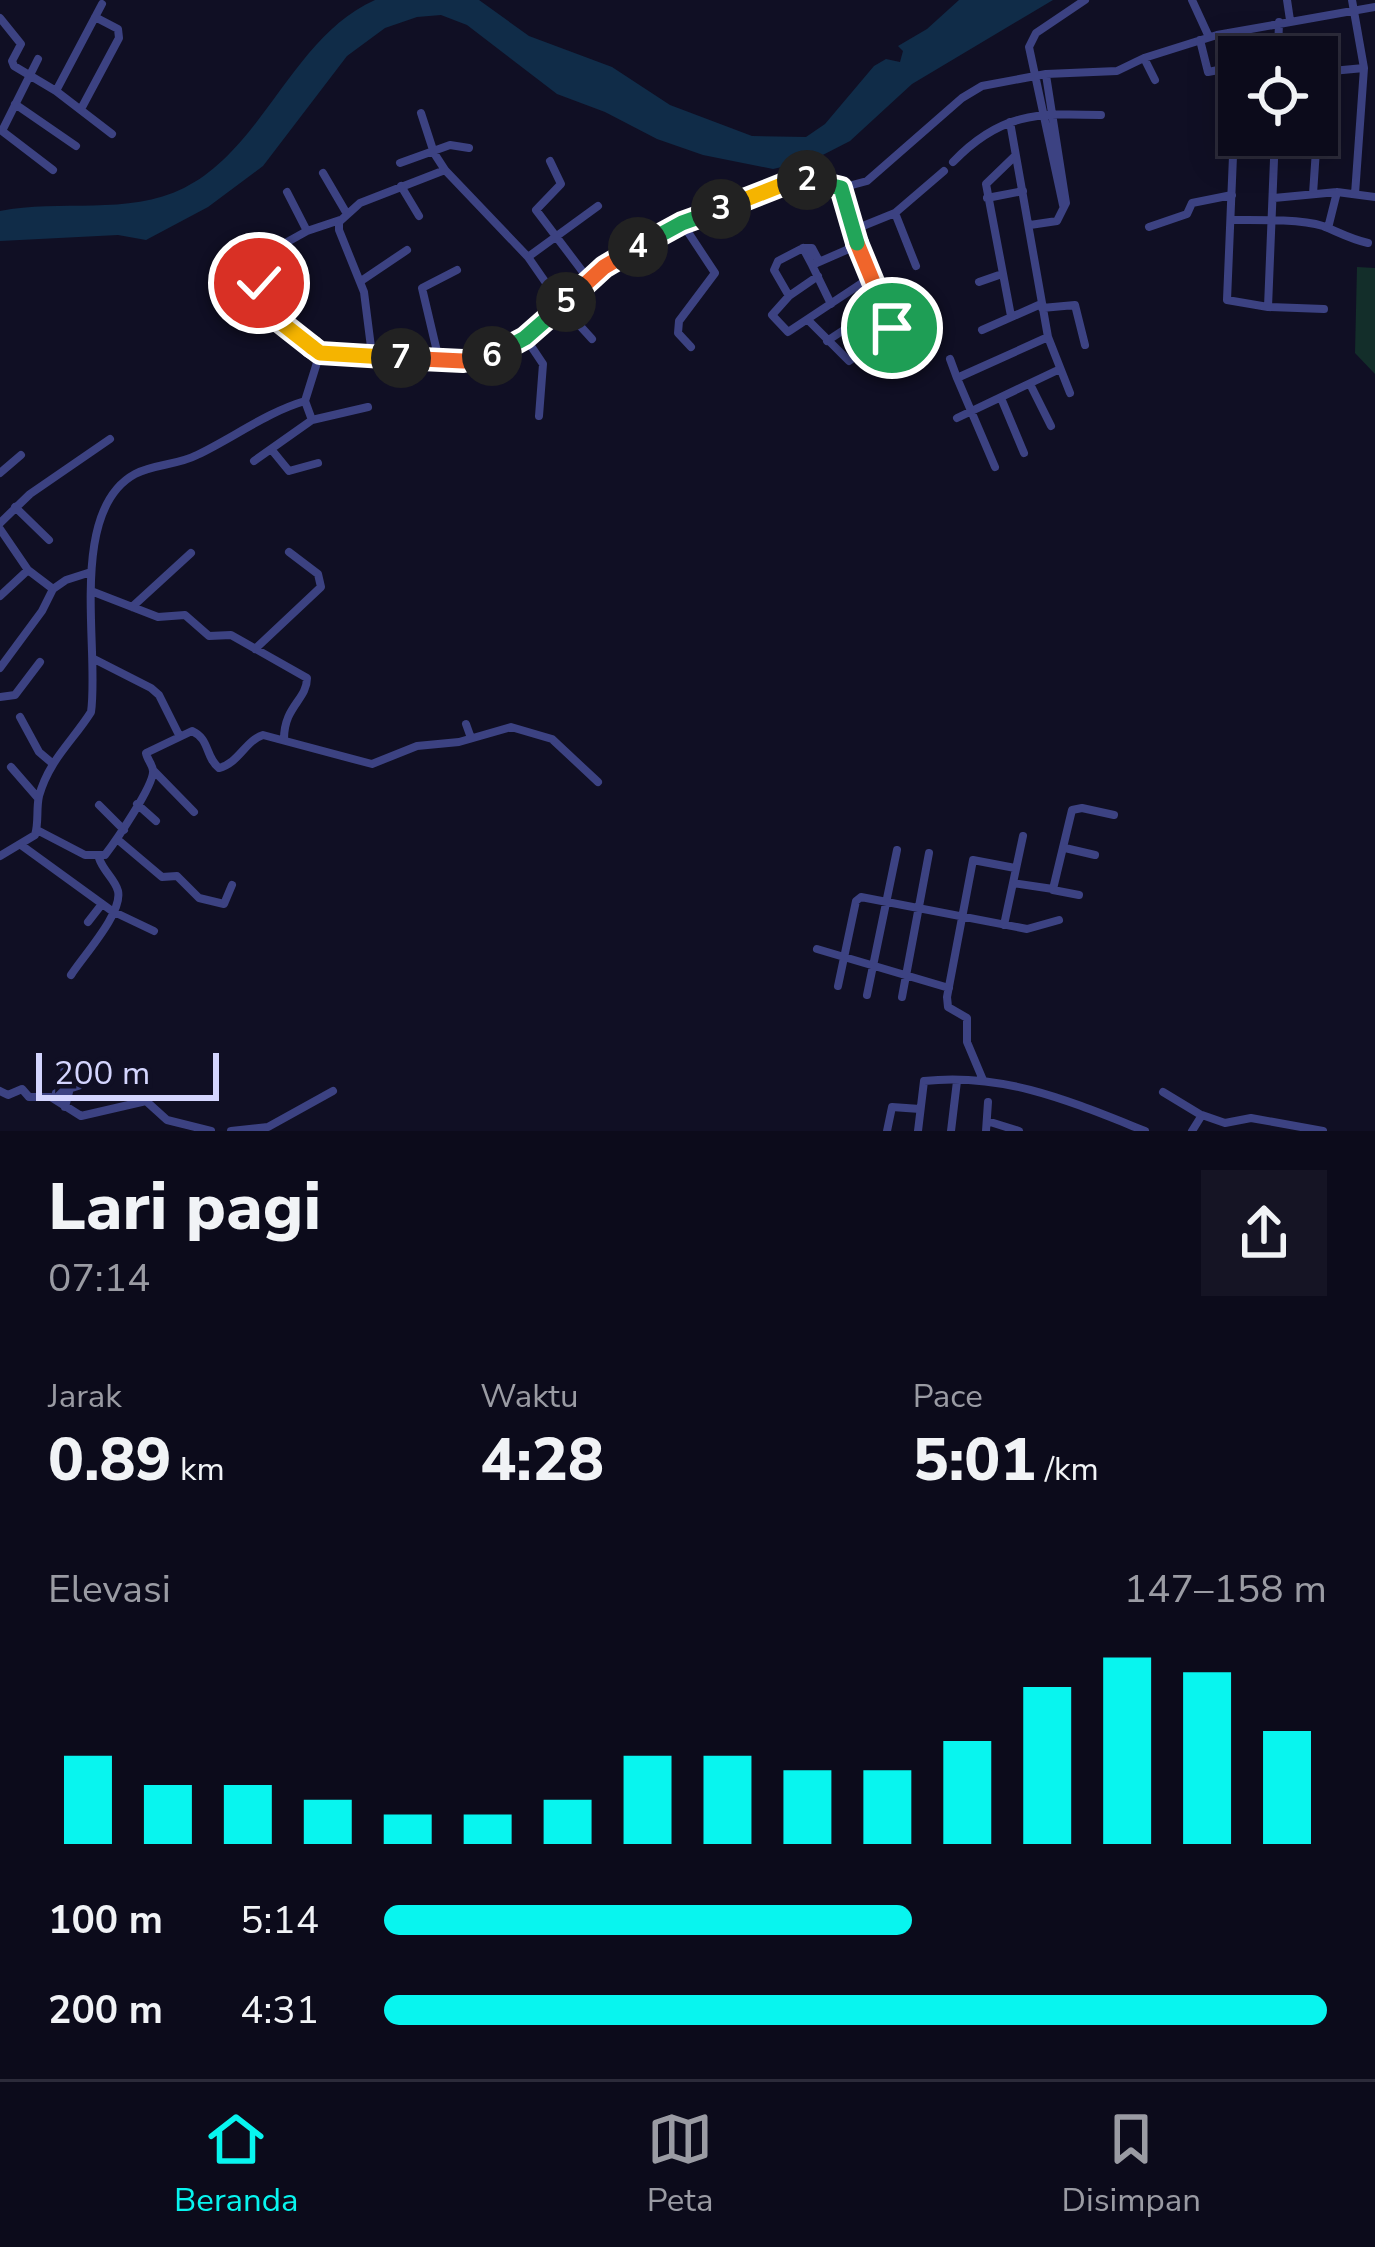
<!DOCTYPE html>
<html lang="id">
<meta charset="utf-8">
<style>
:root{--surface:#0c0b1b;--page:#151424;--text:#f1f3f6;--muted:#9a9ba3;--line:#2c2b3a;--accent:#08f5ef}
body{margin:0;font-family:"Nunito Sans",sans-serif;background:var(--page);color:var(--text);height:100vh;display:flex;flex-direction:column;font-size:45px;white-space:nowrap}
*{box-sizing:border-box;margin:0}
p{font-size:39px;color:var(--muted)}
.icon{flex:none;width:66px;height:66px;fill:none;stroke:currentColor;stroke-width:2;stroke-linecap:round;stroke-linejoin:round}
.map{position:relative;height:1131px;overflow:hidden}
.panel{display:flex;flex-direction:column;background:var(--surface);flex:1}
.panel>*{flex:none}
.tools{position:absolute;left:1218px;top:36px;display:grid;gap:24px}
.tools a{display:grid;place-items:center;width:120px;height:120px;border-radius:0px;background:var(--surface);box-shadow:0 6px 30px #0003,0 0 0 3px var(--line);font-size:60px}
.scale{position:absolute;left:36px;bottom:30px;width:183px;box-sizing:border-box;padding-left:12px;border:6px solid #d4d5fe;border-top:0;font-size:33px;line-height:42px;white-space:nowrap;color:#d4d5fe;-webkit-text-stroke:9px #100f24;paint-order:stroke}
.pin{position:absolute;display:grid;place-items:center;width:102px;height:102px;color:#fff;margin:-51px;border:6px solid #fff;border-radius:50%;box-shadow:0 3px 12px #0007}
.km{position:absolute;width:60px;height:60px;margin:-30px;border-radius:50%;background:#222;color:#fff;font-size:33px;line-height:60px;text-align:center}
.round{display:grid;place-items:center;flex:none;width:126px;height:126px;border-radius:0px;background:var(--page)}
.headline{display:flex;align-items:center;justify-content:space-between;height:204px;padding:0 48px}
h1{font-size:66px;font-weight:800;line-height:90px}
.figures{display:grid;grid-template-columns:repeat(3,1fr);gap:18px;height:204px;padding:12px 48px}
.figures div{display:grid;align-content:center}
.figures b{font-size:60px;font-weight:800}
.figures small{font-size:33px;font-weight:400}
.figures p{font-size:33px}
.chart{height:336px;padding:24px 48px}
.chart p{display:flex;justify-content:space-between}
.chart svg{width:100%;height:216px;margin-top:12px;stroke:var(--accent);stroke-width:6}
ul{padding:0 48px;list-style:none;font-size:39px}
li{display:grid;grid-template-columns:192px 144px 1fr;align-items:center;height:90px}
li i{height:30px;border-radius:15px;background:var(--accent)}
.menu{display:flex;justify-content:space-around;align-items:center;height:168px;border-top:3px solid var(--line);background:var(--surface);font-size:33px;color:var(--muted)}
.menu a{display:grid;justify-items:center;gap:6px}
.menu .active{color:var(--accent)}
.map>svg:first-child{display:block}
.green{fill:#132e2a}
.water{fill:#102c48}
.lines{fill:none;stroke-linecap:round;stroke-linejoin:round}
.minor{stroke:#3c4282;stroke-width:8}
.split-1-casing{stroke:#fff;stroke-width:24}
.split-2-casing{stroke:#fff;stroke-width:24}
.split-3-casing{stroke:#fff;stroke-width:24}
.split-4-casing{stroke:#fff;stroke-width:24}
.split-5-casing{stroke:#fff;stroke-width:24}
.split-6-casing{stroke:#fff;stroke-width:24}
.split-7-casing{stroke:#fff;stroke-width:24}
.split-8-casing{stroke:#fff;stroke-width:24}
.split-9-casing{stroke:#fff;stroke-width:24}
.split-1{stroke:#f0652b;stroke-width:15}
.split-2{stroke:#22a559;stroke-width:15}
.split-3{stroke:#f5b400;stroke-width:15}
.split-4{stroke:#22a559;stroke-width:15}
.split-5{stroke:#f0652b;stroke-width:15}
.split-6{stroke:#22a559;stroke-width:15}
.split-7{stroke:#f0652b;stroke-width:15}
.split-8{stroke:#f5b400;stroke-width:15}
.split-9{stroke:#f5b400;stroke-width:15}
</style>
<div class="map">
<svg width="1375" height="1131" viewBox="0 0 1375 1131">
<rect width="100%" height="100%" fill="#100f24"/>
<path class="green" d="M1357,267L1375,268V374L1355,353Z"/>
<path class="water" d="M375,0H479L529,36L612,67L670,105L752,136L806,137L825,124L874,66L886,59L900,62L903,51L898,46L927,29L959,0H1053L912,84L850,141L813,160L773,169L703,155L657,139L605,112L557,94L467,25L441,15L417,17L385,28L347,56L263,166L208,207L146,240L118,235L0,241V211C60,199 128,216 184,188C263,149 293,36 375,0Z"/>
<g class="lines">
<path class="minor" d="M1192,0L1209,37
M1287,0L1290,20
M1352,0L1364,68L1355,194
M0,18L21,44L12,61L14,66L56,91L112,134
M1228,33L1236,84L1227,300L1268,307
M1200,40L1208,72L1234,67
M1278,52L1279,22
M1144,58L1155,80
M38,59L2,131L53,170
M1317,64L1321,72L1317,134
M1321,72L1364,68
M56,91L102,4
M15,104L76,146
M81,109L119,38L118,29L95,17
M421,113L434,153L445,170L528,257L562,306L592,339
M1010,122L1048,337L1070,393
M1275,135L1268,307L1324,309
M550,161L561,184L536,210L589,280
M953,162C1000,113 1036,113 1101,115
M400,163L450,145L469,148
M323,173L347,214
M401,186L419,216
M287,192L307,231L271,251L276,272L259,283C272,317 290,334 320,353
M1313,194L1317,135
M987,198L1023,191
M1274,198L1337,192L1375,197
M1063,205L1029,47L1036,33L1085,0
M895,213L916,266
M1233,220C1257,220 1300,219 1323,226C1336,231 1350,239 1368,243
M682,223L715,273L679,321L678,333L691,347
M1030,225L1057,221L1066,203L1046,75
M1149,227L1187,214L1192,203L1232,195
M1328,228L1337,192
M853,230L895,213L944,171
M307,231L340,220
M266,240L271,251
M803,248H812L819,261
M528,257L598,206
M812,265L803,248L778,261L774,270L789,296L818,276
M361,281L407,250
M979,282L1002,274
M789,296L772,315L788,332L871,277
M831,304L812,265L858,245
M1042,308L1075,305L1085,345
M1011,316L986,184L1015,156
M809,321L849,361L891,332L841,188
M982,330L1041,304
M525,337L543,364L539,416
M827,341L883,304
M372,355L364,292L339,230V222L360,203L445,170
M950,359L957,378
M439,360L422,288L457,270
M1030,384L1051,426
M1001,398L1024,453
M305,401L312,420L368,407
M957,418L1060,369
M271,449L289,471L318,463
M254,461L312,420
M995,467L957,378L1048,337
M0,473L21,455
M15,507L49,540
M0,523L30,494L110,439
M0,529L28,570L53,589
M91,591L158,617L185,615L209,636L231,635L307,678C307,700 284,706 284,739
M0,596L28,570
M132,607L191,553
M255,649L321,587L318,574L289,552
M94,659L151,688L159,695L179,735
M0,668L42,611L53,589L66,580L91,572
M0,697L15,695L40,662
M20,717L39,752L52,763
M466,724L471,738
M11,767L38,798
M153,770L194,812
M137,804L156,821
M99,805L124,830
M37,830L85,855H105C115,842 155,784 153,770C152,764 147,759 146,753L192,731C210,739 205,757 219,768C239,763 245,741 263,735L372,764L417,746L459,742L511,727L552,739L598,782
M117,839L162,877L177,876L199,898L224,904L232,885
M21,845L112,911L154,931
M1065,848L1095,855
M0,856L35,835C39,822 36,809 39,796C49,760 72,742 91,712C100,651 67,511 135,474C154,464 178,465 197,455C233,438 267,412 305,401L320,353C374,346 432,372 485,359C538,346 572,287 616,259C672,225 732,204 792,181H812L841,188L867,181L962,98L982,86L1046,74L1117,71L1144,58L1217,35L1375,7
M1013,883L1053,889L1072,810L1082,808L1114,815
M1053,890L1079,895
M88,922L102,904
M1004,925L1023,836
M817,949L949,988
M71,975C83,956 123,913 118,891C115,879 103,871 99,858
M838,986L856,901L861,897L1027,929L1059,920
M867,995L897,850
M902,997L929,853
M64,1068L69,1092L65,1107
M983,1080L967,1042V1018L948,1007L947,997L973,860L1015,868
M0,1091L8,1095L22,1089L29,1097H51L81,1116L146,1101L167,1120L211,1131
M1163,1092L1201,1115
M56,1093L78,1086
M987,1121L1019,1131
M231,1131L268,1127L333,1091
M887,1131L892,1107L920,1109
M918,1131L924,1081C1004,1072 1072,1102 1145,1131
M951,1131L957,1081
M986,1131L988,1102
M1192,1131L1202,1115L1225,1123L1251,1118L1323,1131"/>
</g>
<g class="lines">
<g class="split-1-casing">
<path id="split-1" d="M857,243L892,328"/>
</g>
<g class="split-2-casing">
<path id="split-2" d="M807,180L841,188L857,243"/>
</g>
<g class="split-3-casing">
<path id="split-3" d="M721,209L792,181L807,180"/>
</g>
<g class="split-4-casing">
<path id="split-4" d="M638,247L682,223L721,209"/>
</g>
<g class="split-5-casing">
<path id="split-5" d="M566,302L604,267L638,247"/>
</g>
<g class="split-6-casing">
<path id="split-6" d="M492,356L525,338L566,302"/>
</g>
<g class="split-7-casing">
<path id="split-7" d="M401,358L463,361L492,356"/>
</g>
<g class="split-8-casing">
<path id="split-8" d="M312,347L320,353L401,358"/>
</g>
<g class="split-9-casing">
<path id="split-9" d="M259,283L279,321L312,347"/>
</g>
<use href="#split-1" class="split-1"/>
<use href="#split-2" class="split-2"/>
<use href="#split-3" class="split-3"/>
<use href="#split-4" class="split-4"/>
<use href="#split-5" class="split-5"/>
<use href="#split-6" class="split-6"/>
<use href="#split-7" class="split-7"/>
<use href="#split-8" class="split-8"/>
<use href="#split-9" class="split-9"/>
</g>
</svg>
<div class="tools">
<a><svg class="icon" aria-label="locate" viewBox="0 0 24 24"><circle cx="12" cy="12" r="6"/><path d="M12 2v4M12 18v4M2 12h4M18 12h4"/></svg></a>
</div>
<div class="scale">200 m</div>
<div class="pin" style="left:892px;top:328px;background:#1e9e55"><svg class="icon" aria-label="arrive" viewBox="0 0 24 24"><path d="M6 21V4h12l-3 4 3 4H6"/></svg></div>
<div class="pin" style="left:259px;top:283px;background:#d93025"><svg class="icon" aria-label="check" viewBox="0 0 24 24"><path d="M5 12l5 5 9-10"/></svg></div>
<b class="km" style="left:807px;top:180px">2</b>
<b class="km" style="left:721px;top:209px">3</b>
<b class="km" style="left:638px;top:247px">4</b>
<b class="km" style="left:566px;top:302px">5</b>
<b class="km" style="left:492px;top:356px">6</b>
<b class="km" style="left:401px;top:358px">7</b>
</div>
<section class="panel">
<div class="headline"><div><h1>Lari pagi</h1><p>07:14</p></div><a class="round"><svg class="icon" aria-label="share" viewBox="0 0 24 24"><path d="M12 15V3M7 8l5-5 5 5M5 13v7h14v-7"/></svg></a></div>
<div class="figures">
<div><p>Jarak</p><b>0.89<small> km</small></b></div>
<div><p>Waktu</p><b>4:28</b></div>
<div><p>Pace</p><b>5:01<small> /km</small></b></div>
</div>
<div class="chart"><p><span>Elevasi</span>147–158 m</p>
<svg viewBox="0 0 160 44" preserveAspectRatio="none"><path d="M5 44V26M15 44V32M25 44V32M35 44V35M45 44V38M55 44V38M65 44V35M75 44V26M85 44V26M95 44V29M105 44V29M115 44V23M125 44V12M135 44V6M145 44V9M155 44V21"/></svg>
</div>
<ul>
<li><b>100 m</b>5:14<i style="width:56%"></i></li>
<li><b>200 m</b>4:31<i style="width:100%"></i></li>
</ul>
</section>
<nav class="menu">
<a class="active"><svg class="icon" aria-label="home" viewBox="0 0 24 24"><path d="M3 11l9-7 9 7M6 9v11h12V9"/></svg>Beranda</a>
<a><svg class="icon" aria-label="map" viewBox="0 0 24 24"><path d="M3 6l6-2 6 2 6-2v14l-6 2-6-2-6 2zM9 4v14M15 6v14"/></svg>Peta</a>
<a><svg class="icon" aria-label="saved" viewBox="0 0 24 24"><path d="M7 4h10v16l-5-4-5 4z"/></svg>Disimpan</a>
</nav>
